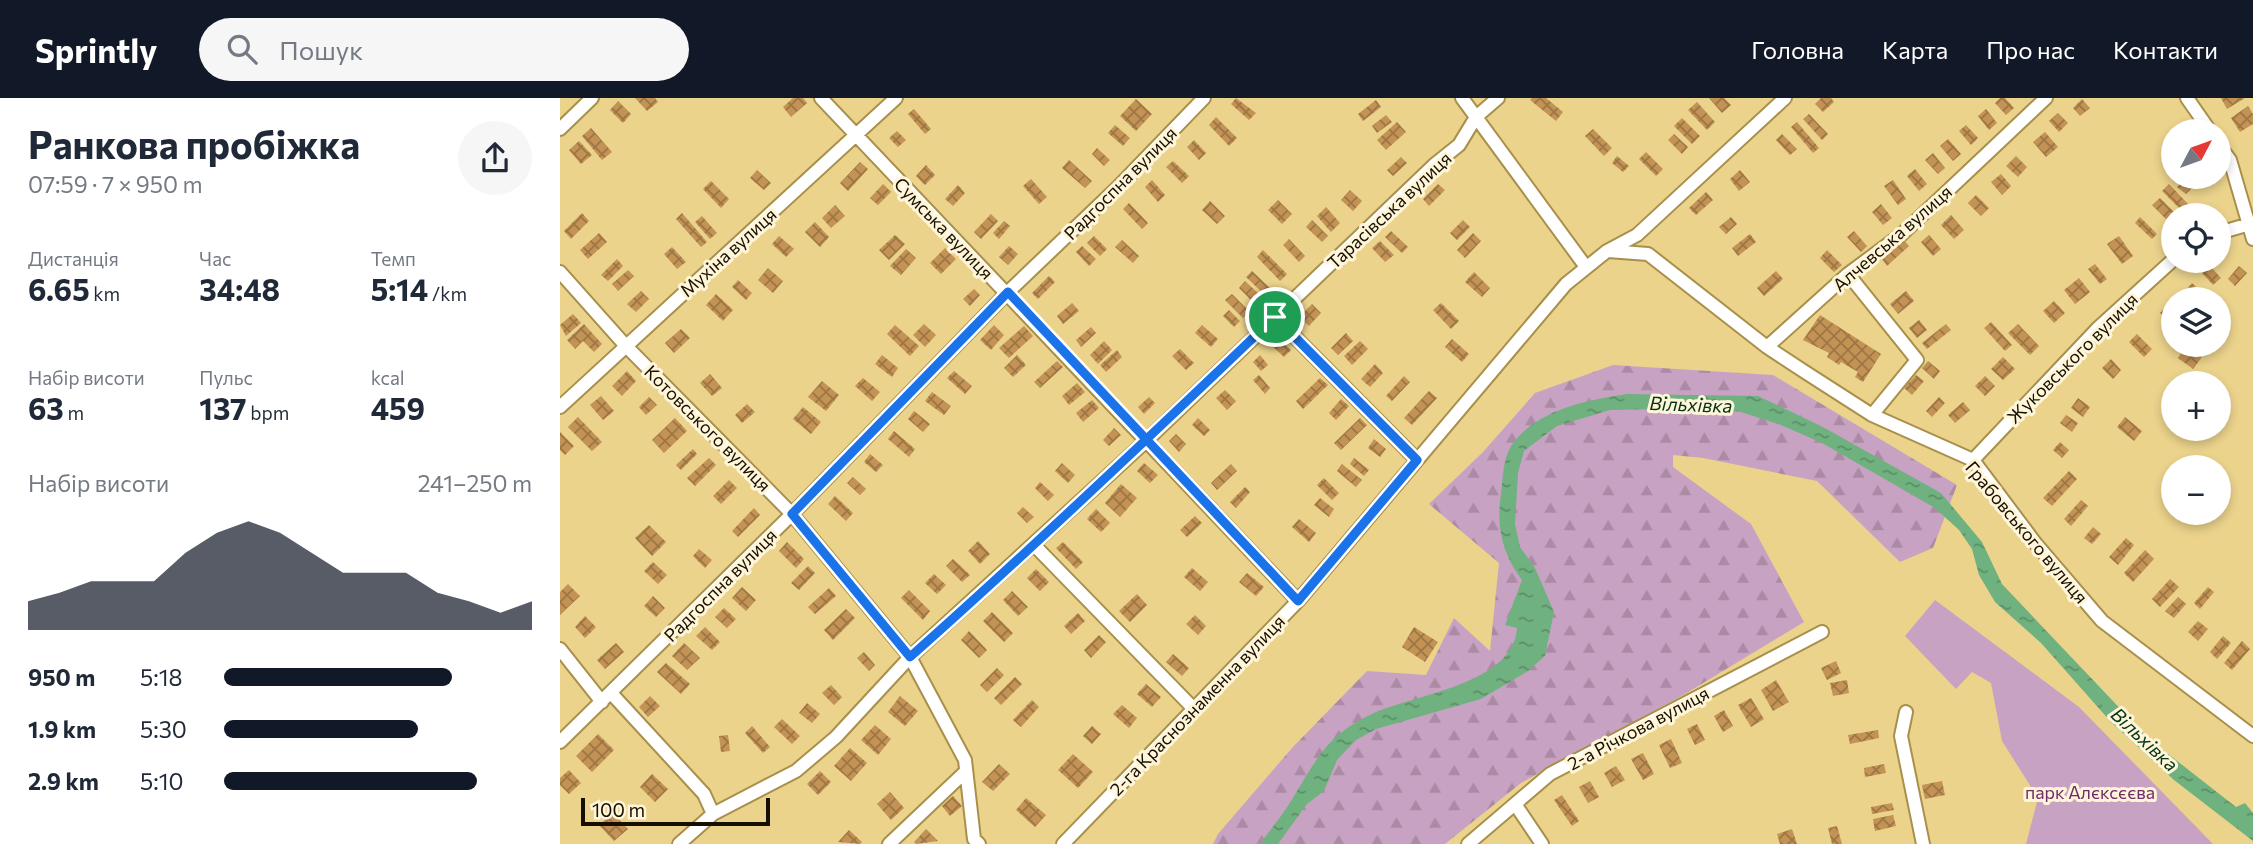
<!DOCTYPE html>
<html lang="uk">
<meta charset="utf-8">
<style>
:root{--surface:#fff;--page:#f6f6f7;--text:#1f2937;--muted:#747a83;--accent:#111827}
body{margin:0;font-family:Commissioner,sans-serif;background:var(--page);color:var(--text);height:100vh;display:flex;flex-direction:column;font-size:26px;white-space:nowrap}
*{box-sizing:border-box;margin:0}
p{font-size:23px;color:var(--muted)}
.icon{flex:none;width:38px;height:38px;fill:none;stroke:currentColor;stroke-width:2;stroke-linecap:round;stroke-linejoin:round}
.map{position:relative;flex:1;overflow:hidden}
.sheet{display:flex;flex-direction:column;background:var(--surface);width:560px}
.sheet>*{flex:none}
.needle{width:46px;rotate:49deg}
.controls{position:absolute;left:1601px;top:21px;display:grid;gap:14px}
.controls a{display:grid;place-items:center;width:70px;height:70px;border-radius:50%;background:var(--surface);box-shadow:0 4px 10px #0003;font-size:35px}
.scale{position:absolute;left:21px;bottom:18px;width:189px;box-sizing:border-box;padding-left:7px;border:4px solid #160f00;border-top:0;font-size:19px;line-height:24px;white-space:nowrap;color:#160f00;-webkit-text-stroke:5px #fff5d9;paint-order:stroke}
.pin{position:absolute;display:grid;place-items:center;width:60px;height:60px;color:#fff;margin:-30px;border:4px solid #fff;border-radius:50%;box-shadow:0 2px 7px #0007}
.round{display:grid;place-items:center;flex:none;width:74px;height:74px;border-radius:37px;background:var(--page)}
.headline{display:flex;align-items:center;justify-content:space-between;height:119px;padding:0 28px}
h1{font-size:38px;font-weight:700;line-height:52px}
.stats{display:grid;grid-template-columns:repeat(3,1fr);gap:10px;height:119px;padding:7px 28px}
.stats div{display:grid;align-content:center}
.stats b{font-size:30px;font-weight:700}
.stats small{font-size:19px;font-weight:400}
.stats p{font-size:19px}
.chart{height:196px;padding:14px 28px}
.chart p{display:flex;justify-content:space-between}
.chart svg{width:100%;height:126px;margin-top:7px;fill:var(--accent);opacity:.7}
ul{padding:0 28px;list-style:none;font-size:23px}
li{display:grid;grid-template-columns:112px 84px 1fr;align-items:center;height:52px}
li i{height:18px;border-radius:9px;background:var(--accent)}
header{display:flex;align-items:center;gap:42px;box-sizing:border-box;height:98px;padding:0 35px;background:var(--accent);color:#fff}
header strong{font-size:33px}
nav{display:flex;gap:38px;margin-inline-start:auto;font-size:24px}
.search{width:490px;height:63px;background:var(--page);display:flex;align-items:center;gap:18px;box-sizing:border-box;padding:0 24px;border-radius:38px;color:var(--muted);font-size:26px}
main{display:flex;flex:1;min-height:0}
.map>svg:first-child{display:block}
.forest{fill:url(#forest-firs)}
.green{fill:#c8a2c2}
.water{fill:url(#water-ripples)}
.building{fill:url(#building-cross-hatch)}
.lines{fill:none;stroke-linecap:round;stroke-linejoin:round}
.minor-casing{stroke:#a8904b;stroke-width:16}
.minor{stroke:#fff;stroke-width:12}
.route-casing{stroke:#fff;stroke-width:14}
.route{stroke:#1a73e8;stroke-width:9}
.labels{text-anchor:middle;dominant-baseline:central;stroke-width:6;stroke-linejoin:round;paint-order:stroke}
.street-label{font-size:18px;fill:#160f00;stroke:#fff5d9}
.park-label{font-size:18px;fill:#712c6b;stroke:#fff5d9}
.water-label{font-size:19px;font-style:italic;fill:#013515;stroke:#fff5d9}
</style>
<header>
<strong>Sprintly</strong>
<div class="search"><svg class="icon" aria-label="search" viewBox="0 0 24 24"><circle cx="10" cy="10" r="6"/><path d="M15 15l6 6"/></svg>Пошук</div>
<nav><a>Головна</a><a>Карта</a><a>Про нас</a><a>Контакти</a></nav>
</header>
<main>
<section class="sheet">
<div class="headline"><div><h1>Ранкова пробіжка</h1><p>07:59 · 7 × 950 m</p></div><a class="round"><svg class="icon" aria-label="share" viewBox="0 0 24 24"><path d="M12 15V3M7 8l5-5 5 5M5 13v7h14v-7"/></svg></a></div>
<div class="stats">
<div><p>Дистанція</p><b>6.65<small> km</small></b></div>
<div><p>Час</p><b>34:48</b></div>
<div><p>Темп</p><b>5:14<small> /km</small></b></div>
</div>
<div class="stats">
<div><p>Набір висоти</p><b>63<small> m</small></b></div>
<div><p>Пульс</p><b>137<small> bpm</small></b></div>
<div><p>kcal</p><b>459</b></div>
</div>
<div class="chart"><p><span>Набір висоти</span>241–250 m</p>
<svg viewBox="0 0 160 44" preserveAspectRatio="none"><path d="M0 44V34L10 31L20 27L30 27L40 27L50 17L60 10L70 6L80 10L90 17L100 24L110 24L120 24L130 31L140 34L150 38L160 34V44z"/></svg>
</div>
<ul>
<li><b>950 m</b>5:18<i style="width:74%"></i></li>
<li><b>1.9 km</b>5:30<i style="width:63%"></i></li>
<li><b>2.9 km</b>5:10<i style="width:82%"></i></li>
</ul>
</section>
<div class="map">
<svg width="1693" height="746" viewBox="0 0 1693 746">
<defs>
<pattern id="forest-firs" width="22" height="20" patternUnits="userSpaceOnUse" patternTransform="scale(1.75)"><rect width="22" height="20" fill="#c8a2c2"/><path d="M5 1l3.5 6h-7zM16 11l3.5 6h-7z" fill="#ab8aa5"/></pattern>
<pattern id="water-ripples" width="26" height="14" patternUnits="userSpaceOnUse" patternTransform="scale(1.75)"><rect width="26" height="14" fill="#70b180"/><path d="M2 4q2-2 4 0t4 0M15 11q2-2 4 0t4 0" fill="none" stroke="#5b8e66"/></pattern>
<pattern id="building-cross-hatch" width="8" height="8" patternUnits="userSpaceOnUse" patternTransform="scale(1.75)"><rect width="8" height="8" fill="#c39255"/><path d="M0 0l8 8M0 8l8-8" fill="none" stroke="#9d7644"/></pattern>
</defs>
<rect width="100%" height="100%" fill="#ebd38c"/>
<path class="forest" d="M1053,267L1213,277L1397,387L1373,450L1340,464L1257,383L1143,360L1113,357V369L1191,426L1244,524L1125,596L961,685L885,746H653L658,736L732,650L807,573L866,577L894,520L930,553L939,465L869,406L923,354L975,295Z"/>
<path class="green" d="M1375,502L1519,609L1653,746H1466L1478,700L1442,643L1431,585L1412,574L1396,591L1345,538Z"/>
<path class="water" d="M1067,296L1198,298L1261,328L1381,395L1422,444L1442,486L1589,641L1676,709L1685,705L1693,715V743L1614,682L1551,624L1481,545L1435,504L1419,477L1412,451L1399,432L1375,410L1262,345L1221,327L1181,314L1146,310L1050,312L997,328L964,353L958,375L955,426L960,449L975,470L994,514L985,558L968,573L921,601L816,631L796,642L777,662L764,693L747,706L718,746H700C710,732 722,718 731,703C757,661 766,637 814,615C853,597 954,586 957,530L945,527L962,482C942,456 936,428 941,396C943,379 943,357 954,344C981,310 1029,302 1067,296Z"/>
<path class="building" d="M75,0H95L98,4L87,13Z
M233,0H243L247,5L231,19L223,9Z
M676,0L696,15L689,22L671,6Z
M972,0H986L1003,14L996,23L970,2Z
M1149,0H1164L1171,7L1162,15Z
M1261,0H1271L1274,4L1263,14L1255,6Z
M1440,0H1445L1454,10L1446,17L1435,5Z
M1661,0H1685L1667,11Z
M576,1L592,16L576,33L560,18Z
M1522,1L1530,10L1520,18L1513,10Z
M816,2L821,9L803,23L798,16Z
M58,3L71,16L63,25L50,12Z
M1137,4L1155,24L1147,32L1128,12Z
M1688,8L1693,16V26L1680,34L1671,20Z
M354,11L371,31L365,36L348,16Z
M1426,11L1437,25L1429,32L1418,18Z
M1498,15L1508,25L1499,34L1489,23Z
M1249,16L1268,36L1262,42L1243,21Z
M826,17L832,24L817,35L812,28Z
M656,19L677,40L669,48L649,27Z
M1122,20L1140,38L1132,46L1114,28Z
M837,24L846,34L826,52L817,42Z
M1237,24L1259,50L1253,55L1231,29Z
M555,27L570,40L563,48L548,35Z
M1406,27L1418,40L1411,47L1399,33Z
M31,30L52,54L42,62L22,38Z
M1033,31L1052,50L1044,58L1025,38Z
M337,33L346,42L338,49L329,40Z
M1485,34L1498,49L1486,59L1473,44Z
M1114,36L1128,49L1122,56L1108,42Z
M1222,36L1237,51L1230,57L1216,42Z
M1388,41L1401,56L1393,63L1380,48Z
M634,42L646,55L639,62L627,49Z
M19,43L32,57L21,66L9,52Z
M537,50L550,62L544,68L532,56Z
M1086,54L1103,71L1096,78L1079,61Z
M1373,55L1385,70L1378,76L1365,62Z
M1057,58L1069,68L1063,74L1052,65Z
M1456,58L1467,69L1458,79L1446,68Z
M841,59L847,65L833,78L827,72Z
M509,62L532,83L525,90L502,70Z
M613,63L629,78L622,85L606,69Z
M300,64L308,71L288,93L280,85Z
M366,67L375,77L365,87L356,78Z
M1355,71L1367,86L1359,93L1347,78Z
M197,72L211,85L204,92L190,80Z
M1180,72L1190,84L1179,93L1170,81Z
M1441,76L1451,88L1442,97L1431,84Z
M471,81L487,99L479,106L463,88Z
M1625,81L1633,89L1626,96L1617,89Z
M592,82L605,97L598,104L585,89Z
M1333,82L1346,101L1338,107L1324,88Z
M151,83L169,101L161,110L143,91Z
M323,86L331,94L318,107L310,100Z
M878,86L885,92L869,108L863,101Z
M1609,86L1629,107L1622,113L1602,93Z
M398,87L405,95L393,108L385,101Z
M790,92L802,103L793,113L781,102Z
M1146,94L1153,102L1136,117L1129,110Z
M1416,97L1429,110L1421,118L1408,105Z
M1600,100L1617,117H1614L1611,126L1592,107Z
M718,102L732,116L722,126L708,112Z
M650,103L665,118L657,126L642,112Z
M569,105L588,125L582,131L563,111Z
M1321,106L1332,120L1323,127L1312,114Z
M275,107L285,118L271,130L262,120Z
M766,109L780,125L771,134L757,118Z
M22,115L29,123L11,141L4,133Z
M122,115L147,144L141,149L116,121Z
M431,116L438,123L421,141L414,134Z
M1391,117L1404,132L1394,141L1381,127Z
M142,118L157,135L150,141L135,124Z
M1171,119L1177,126L1166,136L1159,129Z
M1580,119L1597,136L1592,141L1575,125Z
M752,122L768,138L762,144L746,129Z
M903,122L910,129L897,142L890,135Z
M444,123L450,128L439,141L433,135Z
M255,124L269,139L260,149L245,134Z
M831,133L848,149L842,155L825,139Z
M1294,133L1307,148L1301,154L1287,139Z
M39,135L47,144L28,161L20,152Z
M913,135L921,143L905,160L897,152Z
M1190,136L1196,144L1178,158L1172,150Z
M335,137L345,146L329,162L319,152Z
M1369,137L1381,151L1373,158L1361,144Z
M219,138L234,151L226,159L212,146Z
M534,138L547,151L540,158L527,145Z
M1559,138L1573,158L1562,166L1547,146Z
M729,141L745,158L739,164L723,147Z
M1343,141L1349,148L1327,168L1322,161Z
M562,142L579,158L573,165L555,149Z
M820,143L834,157L825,164L812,150Z
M449,148L458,156L448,167L439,159Z
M522,148L536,161L529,168L516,154Z
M112,149L126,164L117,171L104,156Z
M385,150L396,161L381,176L370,165Z
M346,151L356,160L341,177L330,168Z
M703,152L727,176L720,183L697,159Z
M1267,152L1282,167L1274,174L1260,160Z
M57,161L63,168L48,183L41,177Z
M1535,166L1547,181L1540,186L1528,171Z
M1650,168L1661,180L1653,187L1642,175Z
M1679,168L1687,175L1675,188L1668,181Z
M208,170L223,183L213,195L198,182Z
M68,172L74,178L58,193L52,186Z
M692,173L711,191L705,197L686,179Z
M1216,173L1223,181L1204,198L1197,190Z
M914,174L930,190L922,199L905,184Z
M489,178L495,184L478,201L472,195Z
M1519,180L1530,194L1515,206L1504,192Z
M178,182L192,195L186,202L172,189Z
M685,183L700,197L693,204L679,190Z
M1632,185L1645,197L1641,201H1633L1625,193Z
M414,191L420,197L410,208L403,201Z
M81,193L89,201L76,214L67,206Z
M1346,193L1354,203L1338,216L1330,206Z
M156,196L173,212L163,223L146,207Z
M672,196L690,214L683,220L665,202Z
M1494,203L1505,215L1494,225L1483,213Z
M512,205L519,213L503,226L497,218Z
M881,205L899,223L891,231L873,212Z
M752,206L761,215L749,228L739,219Z
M1608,206L1614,211V227L1600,215Z
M669,212L680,223L674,229L663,218Z
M13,216L21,225L6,238L0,227Z
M1260,217L1321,256L1303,284L1295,279L1298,274L1281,264L1279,267L1267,259L1269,255L1243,242Z
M1359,222L1367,232L1357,240L1349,230Z
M1431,224L1452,247L1445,253L1424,230Z
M24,226L42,246L34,254L23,243L15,251L7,242Z
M364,226L376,237L365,249L353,237Z
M1386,226L1391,232L1367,251L1362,245Z
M1458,226L1479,248L1470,257L1448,235Z
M335,227L359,248L350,258L327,236Z
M434,227L444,237L431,252L420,242Z
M642,227L658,241L651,249L635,235Z
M464,228L473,238L449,260L439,250Z
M531,229L536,235L521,249L516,242Z
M121,231L130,240L114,255L105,245Z
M786,235L793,243L778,257L771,250Z
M1577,236L1592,251L1584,259L1569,244Z
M718,240L731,252L724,259L711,247Z
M892,241L909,256L902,264L885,249Z
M544,243L552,252L538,266L530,257Z
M800,243L808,251L792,267L784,258Z
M1626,248L1642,259L1633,271L1618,260Z
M620,251L634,265L626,272L612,258Z
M557,252L562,259L546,274L540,267Z
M322,257L338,270L332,279L315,266Z
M457,257L466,267L453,279L444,270Z
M700,257L708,267L701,273L693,264Z
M1443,259L1455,271L1443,282L1431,271Z
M1551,261L1561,272L1553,281L1542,270Z
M497,263L503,269L480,290L474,284Z
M1368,263L1380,273L1374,281L1362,270Z
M815,266L823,275L810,289L801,281Z
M67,273L76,283L62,298L52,288Z
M394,273L412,288L405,296L387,280Z
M150,276L162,290L152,298L140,285Z
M699,277L710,290L705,296L693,282Z
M1356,277L1364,283L1352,297L1344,290Z
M844,278L850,284L832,303L826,298Z
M1425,278L1435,288L1425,298L1415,288Z
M303,280L320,294L312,303L295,288Z
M760,280L768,287L743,311L736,303Z
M262,283L279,297L266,313L248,299Z
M517,285L525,294L509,307L502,298Z
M665,292L676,303L667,312L656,300Z
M869,293L877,300L852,327L844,320Z
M372,294L391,308L384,317L365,303Z
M41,298L54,313L43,322L30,307Z
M89,299L97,307L86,317L79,309Z
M589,299L595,305L584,316L578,309Z
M1379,299L1385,305L1372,319L1366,313Z
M1518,300L1530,309L1523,319L1511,310Z
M781,301L789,308L776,322L769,315Z
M532,302L539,310L523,324L516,315Z
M1403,304L1410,312L1395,325L1388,317Z
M187,306L195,314L182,325L175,317Z
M243,309L261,324L251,336L233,321Z
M354,313L370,326L363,334L348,321Z
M1506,317L1518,325L1512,334L1500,325Z
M18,319L42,344L32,353L8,329Z
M1565,319L1582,333L1574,343L1557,329Z
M115,320L127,333L104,355L92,342Z
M638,320L650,332L644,338L632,327Z
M800,320L807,327L781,352L774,345Z
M554,330L561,337L549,348L543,342Z
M334,333L355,351L349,359L328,341Z
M0,334L14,348L5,357L0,352Z
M616,336L626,346L619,354L609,343Z
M814,341L826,351L820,359L808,350Z
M1500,344L1509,352L1502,360L1493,352Z
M133,351L137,356L121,372L116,367Z
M310,356L323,367L316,374L304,364Z
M149,360L156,367L135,388L127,380Z
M794,360L809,372L804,378L790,366Z
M502,365L515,377L508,385L495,373Z
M584,365L598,377L590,385L577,373Z
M671,366L677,373L657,392L651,385Z
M782,366L802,382L796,389L777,373Z
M1509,373L1517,381L1492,408L1483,400Z
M293,379L306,391L300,397L287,385Z
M764,380L779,395L772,402L757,387Z
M169,382L177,390L161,406L153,398Z
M480,384L494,397L488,403L475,390Z
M561,386L577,400L560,419L545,405Z
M685,389L690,394L676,410L670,404Z
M275,398L293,415L286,423L268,406Z
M760,400L774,411L769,419L754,407Z
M1521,402L1528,408L1511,428L1504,421Z
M463,409L474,419L467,425L457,415Z
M194,410L200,417L178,439L172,433Z
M536,411L550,425L541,434L527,421Z
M635,418L642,425L627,439L620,432Z
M739,421L756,435L749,444L732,429Z
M89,427L106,444L92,458L75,440Z
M1533,429L1541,436L1532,446L1524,440Z
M1566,440L1574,447L1558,467L1549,459Z
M418,443L430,456L420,466L408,453Z
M227,444L244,461L236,470L219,453Z
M503,444L523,464L516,471L496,450Z
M139,451L152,462L145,470L133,458Z
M1585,452L1594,461L1573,484L1564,475Z
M393,461L410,477L402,484L386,468Z
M93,464L107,477L98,486L84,473Z
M248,468L255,475L239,492L231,485Z
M632,470L648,484L640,493L624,479Z
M476,471L489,484L480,493L467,480Z
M687,475L704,489L696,498L679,484Z
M374,476L386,487L377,496L365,485Z
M1610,481L1619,489L1600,509L1592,501Z
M8,486L20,498L0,517V494Z
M182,489L196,502L186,513L172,500Z
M1648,489L1654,494L1640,511L1634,505Z
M269,490L276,498L255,516L248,509Z
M349,492L370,513L363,522L341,500Z
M452,493L468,509L458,518L443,502Z
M577,496L587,507L570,524L559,513Z
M93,498L105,510L96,519L84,508Z
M1618,499L1626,506L1614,520L1605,513Z
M164,510L176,521L167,530L155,519Z
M286,511L295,520L273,542L264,532Z
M432,514L453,535L444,544L423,523Z
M518,515L525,523L511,536L504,528Z
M635,517L646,528L638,537L626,526Z
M25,518L36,529L25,540L15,529Z
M1638,523L1648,531L1638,543L1628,534Z
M145,529L160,544L152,552L136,538Z
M854,529L878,544L865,564L842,549Z
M409,533L427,552L419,560L401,542Z
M539,537L546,544L531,560L524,552Z
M1663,538L1671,545L1657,561L1650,554Z
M1682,543L1690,551L1672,572L1664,565Z
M56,545L64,554L45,571L37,562Z
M124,545L140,560L127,572L112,558Z
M304,554L315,567L309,573L297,560Z
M613,556L629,570L622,578L606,564Z
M1276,563L1281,575L1267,582L1261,570Z
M106,565L130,586L121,596L97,574Z
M437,570L444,577L427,594L420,587Z
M455,579L462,586L441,607L434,600Z
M1216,582L1229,604L1213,613L1201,592Z
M1287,582L1289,595L1273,598L1270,585Z
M586,586L601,599L592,609L577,596Z
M271,587L282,599L274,607L262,595Z
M90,598L100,608L88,619L79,609Z
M340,598L358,613L345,628L328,614Z
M1191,600L1204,621L1191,629L1178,607Z
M472,602L479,609L461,629L453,622Z
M247,605L260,616L252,625L239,615Z
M562,607L577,620L569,630L553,616Z
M1164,612L1173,628L1163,634L1154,618Z
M222,621L240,638L232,646L214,629Z
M1137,626L1145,642L1135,647L1127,631Z
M315,627L331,641L318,657L301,642Z
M192,628L210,649L203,655L185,635Z
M532,628L541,636L532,646L523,638Z
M1318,632L1319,640L1290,646L1288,637Z
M38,636L54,652L32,674L16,658Z
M168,637L170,653L161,654L159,638Z
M1111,641L1122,665L1110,670L1099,647Z
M290,650L307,665L291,683L274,668Z
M1083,655L1094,676L1083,682L1071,661Z
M513,656L533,674L518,690L498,672Z
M439,666L450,676L433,693L422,684Z
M1324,666L1326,675L1305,679L1304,670Z
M1056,668L1065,682L1052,689L1044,675Z
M9,672L21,685L9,696L0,687V680Z
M260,673L271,684L258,697L247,686Z
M92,676L108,691L95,704L80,689Z
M1030,683L1039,699L1028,705L1019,689Z
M1382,683L1385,697L1365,701L1362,687Z
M330,694L344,710L331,722L317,706Z
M1002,697L1019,723L1012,728L994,702Z
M393,698L402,708L390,718L382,708Z
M466,700L486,717L475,729L456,712Z
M1332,705L1334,712L1312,716L1311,709Z
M53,715L68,731L54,743L39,727Z
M1333,717L1336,728L1315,733L1313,721Z
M1277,728L1282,746H1272L1268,730Z
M366,731L378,743L356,746L354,744Z
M1232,731L1237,746H1220L1217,736Z
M289,732L302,744L300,746L278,744Z"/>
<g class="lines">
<g class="minor-casing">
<path id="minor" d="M261,0L738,503
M902,0L1026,169
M1627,0L1650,33
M0,31L32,0
M1659,47L1670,62L1693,141
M1659,135L1693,125
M1048,153L1088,156L1207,249L1245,274L1312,317L1413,362L1476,446L1542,523L1693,638
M0,174L65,247L232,416L350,559L405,662L414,741L419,746
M1288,176L1357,262L1312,317
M715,219L857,362
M1207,249L1288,176L1342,136L1486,0
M0,309L336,0
M1413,362L1537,231L1614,161
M475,448L634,611
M0,551L42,604
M51,595L144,696L153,716
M1346,614L1341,638L1363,746
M0,644L232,416L448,194L558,89L644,0
M955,706L982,746
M119,746L153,716L236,673L276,639L350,559L587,342L874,67L899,47L916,19L938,0
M329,746L404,675
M503,746L738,503L1006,186L1047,153L1077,137L1225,0
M908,746L990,676L1262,534"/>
</g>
<use href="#minor" class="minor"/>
</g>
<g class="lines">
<g class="route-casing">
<path id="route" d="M715,219C595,334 474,449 350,559L232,416L448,194C544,297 641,400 738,503L857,362L715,219"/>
</g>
<use href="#route" class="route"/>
</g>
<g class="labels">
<g class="street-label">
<text transform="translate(560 85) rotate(-45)">Радгоспна вулиця</text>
<text transform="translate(829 112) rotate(-43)">Тарасівська вулиця</text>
<text transform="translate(384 130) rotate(46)">Сумська вулиця</text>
<text transform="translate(1332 140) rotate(-41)">Алчевська вулиця</text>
<text transform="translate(168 154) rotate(-42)">Мухіна вулиця</text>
<text transform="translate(1512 260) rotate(-45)">Жуковського вулиця</text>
<text transform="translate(148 330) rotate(45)">Котовського вулиця</text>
<text transform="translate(1467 434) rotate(50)">Грабовського вулиця</text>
<text transform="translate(160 487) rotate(-45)">Радгоспна вулиця</text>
<text transform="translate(637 607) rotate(-46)">2-га Краснознаменна вулиця</text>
<text transform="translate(1078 630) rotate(-28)">2-а Річкова вулиця</text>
</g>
<g class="park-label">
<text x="1530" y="694">парк Алєксєєва</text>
</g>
<g class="water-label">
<text transform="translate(1131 306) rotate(2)">Вільхівка</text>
<text transform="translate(1585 641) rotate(43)">Вільхівка</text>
</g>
</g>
</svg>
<div class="controls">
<a><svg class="needle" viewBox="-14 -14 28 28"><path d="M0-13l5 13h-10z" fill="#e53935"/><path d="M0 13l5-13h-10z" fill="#747a83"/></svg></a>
<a><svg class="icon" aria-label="locate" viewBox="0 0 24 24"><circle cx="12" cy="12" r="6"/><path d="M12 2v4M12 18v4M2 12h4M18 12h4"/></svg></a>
<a><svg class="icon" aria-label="layers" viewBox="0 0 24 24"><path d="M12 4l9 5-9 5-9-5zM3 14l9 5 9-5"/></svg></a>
<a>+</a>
<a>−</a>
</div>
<div class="scale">100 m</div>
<div class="pin" style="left:715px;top:219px;background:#1e9e55"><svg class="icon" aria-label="arrive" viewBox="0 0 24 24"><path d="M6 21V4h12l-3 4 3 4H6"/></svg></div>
</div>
</main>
